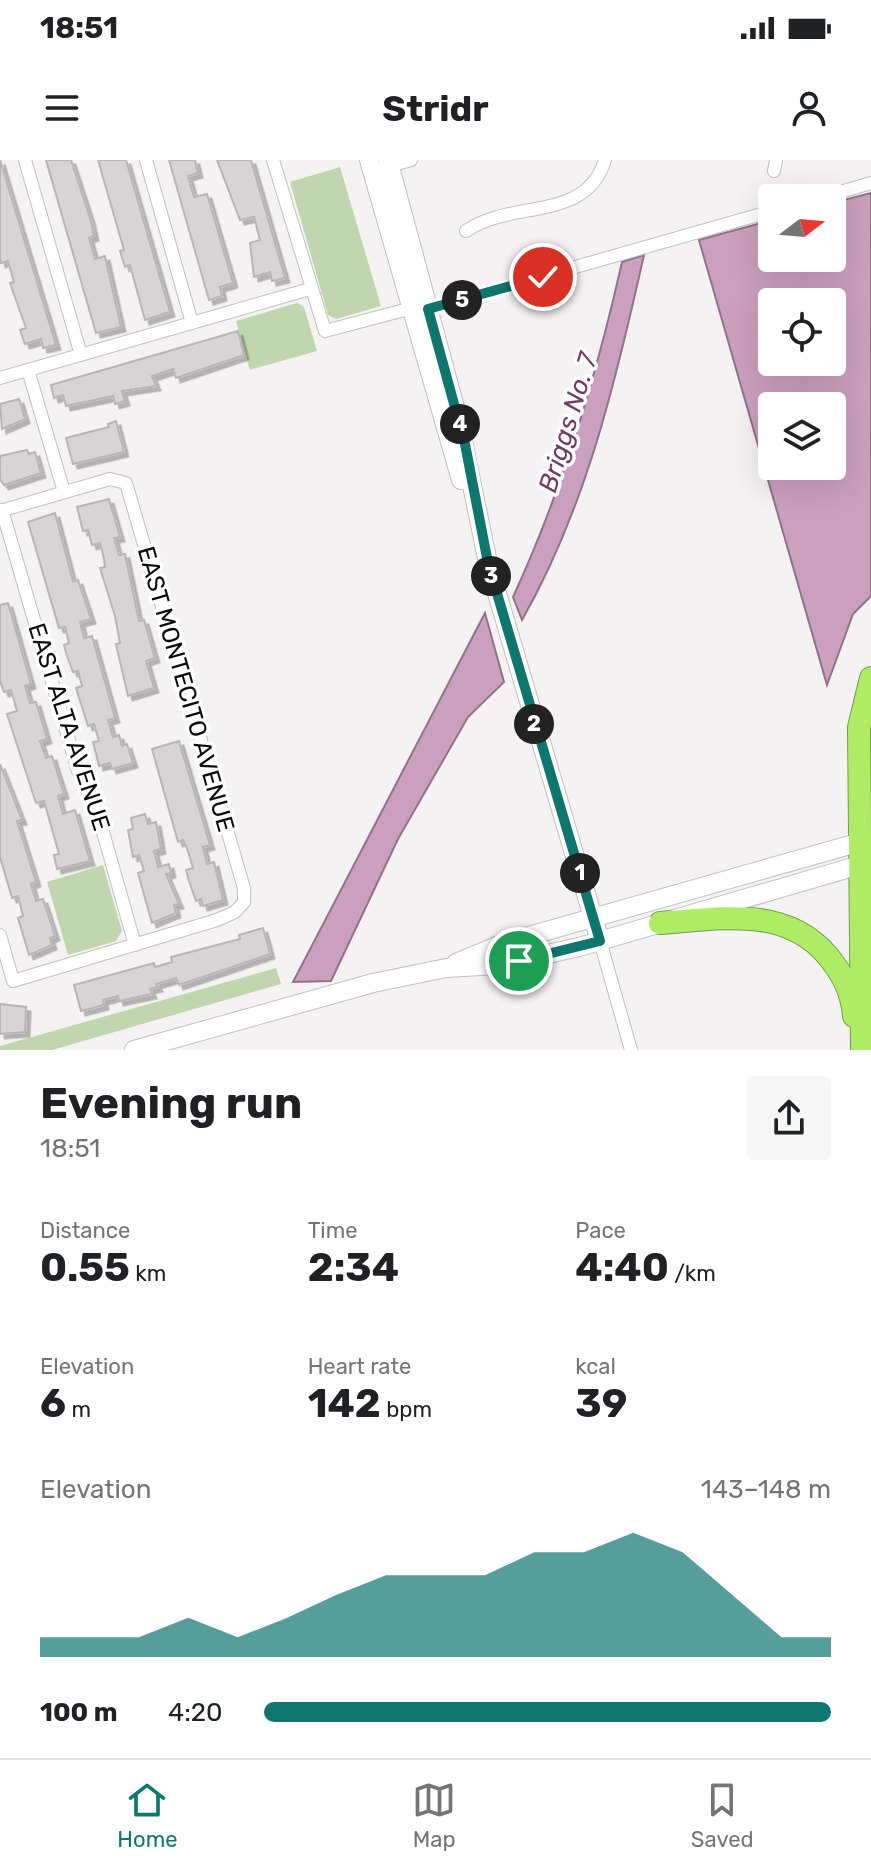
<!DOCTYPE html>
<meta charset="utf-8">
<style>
:root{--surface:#fff;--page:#f6f6f6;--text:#202124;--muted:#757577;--line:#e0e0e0;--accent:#0f766e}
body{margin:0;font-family:Rubik,sans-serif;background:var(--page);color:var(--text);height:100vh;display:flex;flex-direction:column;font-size:30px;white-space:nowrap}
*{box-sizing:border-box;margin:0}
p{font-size:26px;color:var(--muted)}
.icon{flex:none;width:44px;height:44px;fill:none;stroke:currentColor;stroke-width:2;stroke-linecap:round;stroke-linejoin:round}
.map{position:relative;height:890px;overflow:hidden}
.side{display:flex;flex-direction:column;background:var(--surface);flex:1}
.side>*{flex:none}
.needle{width:52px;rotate:74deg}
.controls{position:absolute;left:758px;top:24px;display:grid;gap:16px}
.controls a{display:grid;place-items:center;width:88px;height:88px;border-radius:8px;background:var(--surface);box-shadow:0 8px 32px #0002;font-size:40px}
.pin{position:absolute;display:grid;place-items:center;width:68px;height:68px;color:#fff;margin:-34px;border:4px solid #fff;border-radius:50%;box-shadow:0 2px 8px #0007}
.km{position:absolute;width:40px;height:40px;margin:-20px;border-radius:50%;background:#222;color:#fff;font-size:22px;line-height:40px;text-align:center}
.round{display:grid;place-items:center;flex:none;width:84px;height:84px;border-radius:8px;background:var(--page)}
.summary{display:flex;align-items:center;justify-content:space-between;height:136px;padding:0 40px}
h1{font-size:44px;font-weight:700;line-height:60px}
.figures{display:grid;grid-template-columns:repeat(3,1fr);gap:12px;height:136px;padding:8px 40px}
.figures div{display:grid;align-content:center}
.figures b{font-size:40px;font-weight:700}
.figures small{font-size:22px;font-weight:400}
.figures p{font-size:22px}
.chart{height:224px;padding:16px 40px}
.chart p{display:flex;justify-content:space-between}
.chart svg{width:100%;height:144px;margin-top:8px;fill:var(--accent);opacity:.7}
ul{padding:0 40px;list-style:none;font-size:26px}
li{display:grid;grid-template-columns:128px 96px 1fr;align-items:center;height:60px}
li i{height:20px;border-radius:10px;background:var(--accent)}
.status{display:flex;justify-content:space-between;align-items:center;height:56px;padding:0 40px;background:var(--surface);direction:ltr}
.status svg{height:22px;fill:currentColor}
header{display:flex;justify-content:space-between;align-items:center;height:104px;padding:0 40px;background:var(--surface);font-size:36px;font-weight:700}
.menu{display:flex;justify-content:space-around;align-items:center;height:112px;border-top:2px solid var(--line);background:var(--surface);font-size:22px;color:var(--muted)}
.menu a{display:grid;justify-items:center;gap:4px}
.menu .selected{color:var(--accent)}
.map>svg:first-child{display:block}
.green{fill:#c1d6ae}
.water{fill:#cb9fbe;stroke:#927389;stroke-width:2;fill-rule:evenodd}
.building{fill:#d7d4d6;stroke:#b8b5b7;stroke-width:2;filter:url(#shadow)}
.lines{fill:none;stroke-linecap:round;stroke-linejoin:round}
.street-casing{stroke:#c2bfc1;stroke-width:14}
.secondary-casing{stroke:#c2bfc1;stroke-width:20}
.highway-casing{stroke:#769d46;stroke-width:24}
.street{stroke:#fff;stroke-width:12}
.secondary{stroke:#fff;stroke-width:18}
.highway{stroke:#afec65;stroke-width:22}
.route-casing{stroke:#fff;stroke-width:16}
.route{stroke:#0f766e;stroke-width:10}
.labels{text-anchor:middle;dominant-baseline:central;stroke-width:7;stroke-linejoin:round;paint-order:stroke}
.street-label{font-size:24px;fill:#0c0b0c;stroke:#fff}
.water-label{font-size:26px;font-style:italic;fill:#743b65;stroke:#fff}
</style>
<div class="status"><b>18:51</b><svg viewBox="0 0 49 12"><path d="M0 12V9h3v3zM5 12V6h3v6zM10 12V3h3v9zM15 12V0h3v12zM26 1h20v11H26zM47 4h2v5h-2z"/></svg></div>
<header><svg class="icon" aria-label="menu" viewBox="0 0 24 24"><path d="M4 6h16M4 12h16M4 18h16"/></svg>Stridr<svg class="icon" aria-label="person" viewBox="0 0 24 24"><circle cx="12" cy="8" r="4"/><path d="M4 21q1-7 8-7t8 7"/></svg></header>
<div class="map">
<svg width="871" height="890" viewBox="0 0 871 890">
<defs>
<filter id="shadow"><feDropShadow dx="4.5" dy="4.5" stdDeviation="0" flood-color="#0004"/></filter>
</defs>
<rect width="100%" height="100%" fill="#f5f2f4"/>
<path class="green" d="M340,7L381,146L336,159L328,155L290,22Z
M297,143L304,147L317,191L250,210L236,161Z
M103,705L122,771L116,781L68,795L47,722Z
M276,808L281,824L52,890H0V886Z"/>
<path class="water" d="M871,33V436L853,454L827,525L699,80L772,60V98H832V43ZM832,142V202H772V142ZM832,246V306H772V246Z
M644,95C616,220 586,348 522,460L513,437C563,329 596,218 622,102Z
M485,453L504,522L468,557L398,679L331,821L293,822Z"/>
<path class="building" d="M0,0L56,185L43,188L41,179L25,184L20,170L26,168L10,123L14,122L8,101L1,103L0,98Z
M46,0H71L90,58L94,76L89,78L95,99L105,96L121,167L96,173Z
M98,0H126L170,152L145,160L130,105L125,107L120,91L124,90Z
M169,0H195L198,13L188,16L194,37L207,34L233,123L220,127L222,136L209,140Z
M217,0H251L285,118L272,121L270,112L254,117L250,83L260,80L254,57L240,60Z
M238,171L244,195L176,218L173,209L152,216L156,226L122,231L125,241L115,244L113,236L66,246L63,235L54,238L51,225Z
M19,239L25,259L2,269L0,244Z
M116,261L124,292L73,304L66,278L109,267L108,264Z
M27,290L29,294L35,292L41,313L4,325L0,319V296Z
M109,339L120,377L114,378L119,395L125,394L139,461L144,460L155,498L146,501L154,528L128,536L116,484L120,483L115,456L100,408L105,407L104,399L100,383L92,385L88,370L83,371L77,347Z
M55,353L73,422L78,420L91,459L80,462L84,478L92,476L115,558L108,560L113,577L119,575L122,586L127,584L133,603L112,609L110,603L99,606L93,582L99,581L94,564L88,566L76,528L82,526L78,511L73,512L67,496L64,485L69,483L65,467L59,468L28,362Z
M8,443L31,524L25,526L30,543L36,542L47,579L40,581L46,598L52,596L64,634L58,636L63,654L75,650L90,701L57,709L54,695L59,694L44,641L36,643L7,554L17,551L11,530L4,532L0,521V445Z
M179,581L210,685L203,687L207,704L214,702L223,740L203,746L201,739L196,741L189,721L186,710L193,708L187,688L183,680L178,682L152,589Z
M0,604L22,660L17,661L36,722L31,724L36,741L43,739L55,776L50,778L52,785L29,795L18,758L23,756L18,736L12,738L0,697Z
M145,654L148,664L156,662L161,689L154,691L158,707L169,704L171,713L166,714L179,744L174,745L176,753L152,763L138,713L144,711L139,695L133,697L128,670L133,669L131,658Z
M263,768L270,794L179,825L176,818L156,824L158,827L150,829L152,834L119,841L118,836L103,840L104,845L81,851L74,825L154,803L155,807L172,802L171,797L240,779L239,775Z
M0,844L26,847L25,872L0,874Z"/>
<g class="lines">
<g class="street-casing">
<path id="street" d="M25,0L81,195
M146,0L192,163
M273,0L325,171L412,148
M383,8L411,0
M774,11L776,0
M819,38L871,23
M466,71C511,39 586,63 605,0
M428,149L772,51
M28,210L64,332
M0,218L310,129
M2,350L78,611L99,658L135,785
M0,351L110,319L126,323L244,728V742L235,752L217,760L13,821L0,775
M600,781L631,890"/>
</g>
<g class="secondary-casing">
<path id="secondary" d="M369,0L461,320
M388,0L459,262L488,403L600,781
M456,803L504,783L871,679
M134,890L373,823L446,808L499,805L579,787L870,702"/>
</g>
<g class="highway-casing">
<path id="highway" d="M660,763C719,759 784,745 827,795C843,814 852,832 854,856
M862,890L859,567L871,518"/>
</g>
<use href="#street" class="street"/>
<use href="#secondary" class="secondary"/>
<use href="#highway" class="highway"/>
</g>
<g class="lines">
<g class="route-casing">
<path id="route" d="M519,801L600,781L488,403L465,284L428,149L543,117"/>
</g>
<use href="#route" class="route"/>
</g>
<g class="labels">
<g class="street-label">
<text transform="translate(186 529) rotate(74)">EAST MONTECITO AVENUE</text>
<text transform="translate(69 567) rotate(72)">EAST ALTA AVENUE</text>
</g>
<g class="water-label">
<text transform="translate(568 263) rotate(-73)">Briggs No. 7</text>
</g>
</g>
</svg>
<div class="controls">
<a><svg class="needle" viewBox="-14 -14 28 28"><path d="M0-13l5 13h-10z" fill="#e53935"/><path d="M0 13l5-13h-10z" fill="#757577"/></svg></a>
<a><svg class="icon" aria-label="locate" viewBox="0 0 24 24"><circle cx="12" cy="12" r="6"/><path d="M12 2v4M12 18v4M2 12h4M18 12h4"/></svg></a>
<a><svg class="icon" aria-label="layers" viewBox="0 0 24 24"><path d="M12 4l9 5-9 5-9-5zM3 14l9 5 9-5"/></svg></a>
</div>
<div class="pin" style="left:519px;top:801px;background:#1e9e55"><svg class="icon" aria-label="arrive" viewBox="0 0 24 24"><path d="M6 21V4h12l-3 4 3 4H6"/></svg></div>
<div class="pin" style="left:543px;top:117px;background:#d93025"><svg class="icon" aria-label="check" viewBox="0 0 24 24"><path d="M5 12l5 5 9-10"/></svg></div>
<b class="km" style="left:580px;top:713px">1</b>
<b class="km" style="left:534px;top:564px">2</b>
<b class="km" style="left:491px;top:416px">3</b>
<b class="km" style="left:460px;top:264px">4</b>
<b class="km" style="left:462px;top:140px">5</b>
</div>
<section class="side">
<div class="summary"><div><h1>Evening run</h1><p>18:51</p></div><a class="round"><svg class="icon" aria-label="share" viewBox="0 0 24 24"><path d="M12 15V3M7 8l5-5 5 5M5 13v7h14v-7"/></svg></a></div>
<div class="figures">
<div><p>Distance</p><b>0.55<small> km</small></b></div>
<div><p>Time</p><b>2:34</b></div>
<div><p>Pace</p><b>4:40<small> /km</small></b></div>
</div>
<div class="figures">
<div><p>Elevation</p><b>6<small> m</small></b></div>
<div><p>Heart rate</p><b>142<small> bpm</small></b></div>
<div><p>kcal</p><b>39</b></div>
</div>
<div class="chart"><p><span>Elevation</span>143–148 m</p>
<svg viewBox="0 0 160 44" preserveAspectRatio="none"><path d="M0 44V38L10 38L20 38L30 32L40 38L50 32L60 25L70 19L80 19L90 19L100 12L110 12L120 6L130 12L140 25L150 38L160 38V44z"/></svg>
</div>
<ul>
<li><b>100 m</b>4:20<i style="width:100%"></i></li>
</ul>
</section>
<nav class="menu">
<a class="selected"><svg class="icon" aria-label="home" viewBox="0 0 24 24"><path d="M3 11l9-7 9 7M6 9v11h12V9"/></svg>Home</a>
<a><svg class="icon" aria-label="map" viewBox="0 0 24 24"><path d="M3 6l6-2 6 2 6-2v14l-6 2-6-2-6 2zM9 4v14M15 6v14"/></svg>Map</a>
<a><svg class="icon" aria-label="saved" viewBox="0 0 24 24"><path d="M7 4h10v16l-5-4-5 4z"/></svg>Saved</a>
</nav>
